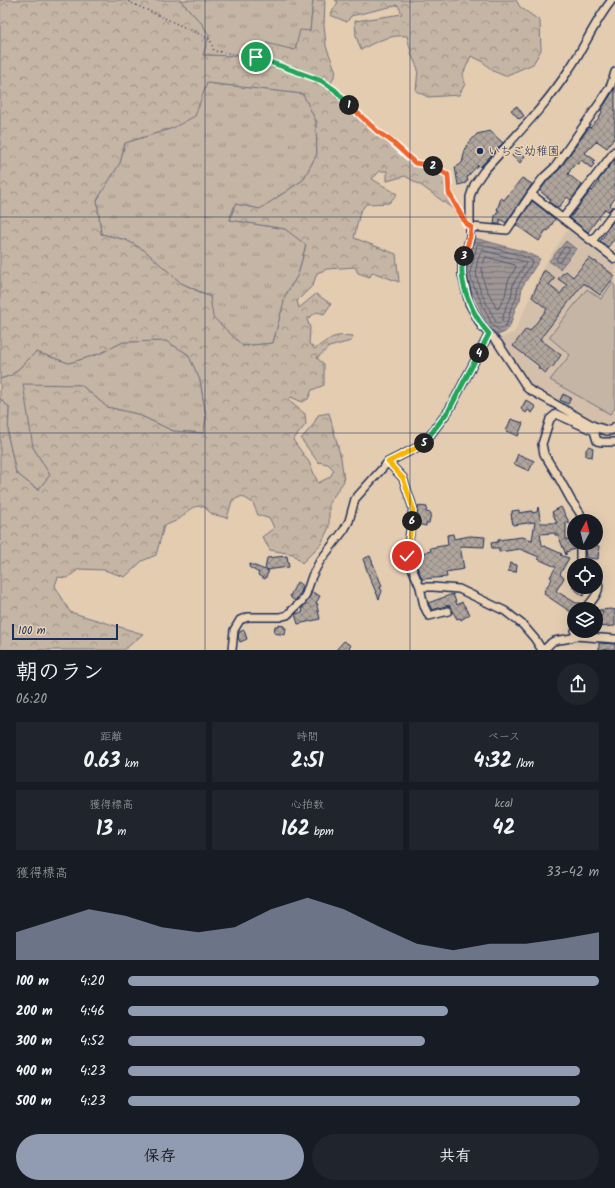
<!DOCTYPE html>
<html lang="ja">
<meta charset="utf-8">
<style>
:root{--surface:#171b24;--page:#20242c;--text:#f1f3f6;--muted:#9ea1a6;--accent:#919bb2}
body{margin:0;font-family:Kalam,"Klee One",sans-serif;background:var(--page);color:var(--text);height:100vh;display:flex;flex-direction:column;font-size:15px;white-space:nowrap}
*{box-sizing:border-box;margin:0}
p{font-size:13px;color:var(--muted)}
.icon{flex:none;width:22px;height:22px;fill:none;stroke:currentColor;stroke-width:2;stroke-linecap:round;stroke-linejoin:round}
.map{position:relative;height:650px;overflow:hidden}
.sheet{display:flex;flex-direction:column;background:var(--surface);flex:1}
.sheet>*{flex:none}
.needle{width:26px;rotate:7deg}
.buttons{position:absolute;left:567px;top:514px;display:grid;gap:8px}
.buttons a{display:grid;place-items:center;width:36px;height:36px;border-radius:50%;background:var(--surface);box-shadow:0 4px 16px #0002;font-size:20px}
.scale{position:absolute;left:12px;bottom:10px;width:106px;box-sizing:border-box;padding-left:4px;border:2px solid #1b2f5e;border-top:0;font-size:11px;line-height:14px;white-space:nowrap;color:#1b2f5e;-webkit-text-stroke:3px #ebd3b3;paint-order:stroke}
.pin{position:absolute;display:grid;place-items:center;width:34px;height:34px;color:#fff;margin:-17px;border:2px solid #fff;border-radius:50%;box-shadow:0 1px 4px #0007}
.km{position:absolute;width:20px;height:20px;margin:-10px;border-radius:50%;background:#222;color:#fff;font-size:11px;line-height:20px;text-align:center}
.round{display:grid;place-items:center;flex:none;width:42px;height:42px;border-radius:21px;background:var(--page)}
.overview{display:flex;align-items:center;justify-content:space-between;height:68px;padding:0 16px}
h1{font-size:22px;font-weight:600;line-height:30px}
.metrics{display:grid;grid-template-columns:repeat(3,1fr);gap:6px;height:68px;padding:4px 16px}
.metrics div{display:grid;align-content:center;border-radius:0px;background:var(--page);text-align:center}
.metrics b{font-size:20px;font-weight:600}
.metrics small{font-size:11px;font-weight:400}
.metrics p{font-size:11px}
.chart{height:112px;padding:8px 16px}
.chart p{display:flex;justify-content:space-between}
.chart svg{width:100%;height:72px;margin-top:4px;fill:var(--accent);opacity:.7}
.primary-button{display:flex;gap:8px;margin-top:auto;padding:8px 16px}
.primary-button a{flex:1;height:46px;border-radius:24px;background:var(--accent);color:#111;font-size:16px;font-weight:600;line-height:46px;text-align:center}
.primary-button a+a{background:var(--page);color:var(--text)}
ul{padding:0 16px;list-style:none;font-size:13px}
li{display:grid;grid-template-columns:64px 48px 1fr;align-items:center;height:30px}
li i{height:10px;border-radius:5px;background:var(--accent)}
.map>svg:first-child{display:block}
.built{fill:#d4c0aa}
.grass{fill:url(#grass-tufts);stroke:#707281}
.forest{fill:url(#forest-crowns);stroke:#707281;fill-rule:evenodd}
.garden{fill:#c5b5a4;stroke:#707281}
.water{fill:url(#water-rules);stroke:#6a6d7f}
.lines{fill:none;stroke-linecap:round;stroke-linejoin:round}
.shore{stroke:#505874;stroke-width:1}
.building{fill:url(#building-cross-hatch);stroke:#1b2f5e}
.minor-casing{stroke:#1b2f5e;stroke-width:10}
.tertiary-casing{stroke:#1b2f5e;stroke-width:11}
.path{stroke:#1b2f5e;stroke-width:1.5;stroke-dasharray:1 3;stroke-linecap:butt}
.minor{stroke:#ebd3b3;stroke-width:7}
.tertiary{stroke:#ebd3b3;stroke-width:8}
.split-1-casing{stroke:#fff;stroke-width:8}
.split-2-casing{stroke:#fff;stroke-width:8}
.split-3-casing{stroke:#fff;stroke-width:8}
.split-4-casing{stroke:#fff;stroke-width:8}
.split-5-casing{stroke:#fff;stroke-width:8}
.split-6-casing{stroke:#fff;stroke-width:8}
.split-7-casing{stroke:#fff;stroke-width:8}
.split-1{stroke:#22a559;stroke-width:5}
.split-2{stroke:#f0652b;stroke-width:5}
.split-3{stroke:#f0652b;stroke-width:5}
.split-4{stroke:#22a559;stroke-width:5}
.split-5{stroke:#22a559;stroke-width:5}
.split-6{stroke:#f5b400;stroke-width:5}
.split-7{stroke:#f5b400;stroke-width:5}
.grid{fill:none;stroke:#1b2f5e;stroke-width:1;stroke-opacity:0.55}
.poi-dot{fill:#1b2f5e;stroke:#ebd3b3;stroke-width:1.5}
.labels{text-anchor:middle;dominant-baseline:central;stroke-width:3;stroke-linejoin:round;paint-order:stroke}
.poi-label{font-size:12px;fill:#1b2f5e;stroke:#ebd3b3;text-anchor:start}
</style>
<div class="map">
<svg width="615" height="650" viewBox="0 0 615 650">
<defs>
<pattern id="grass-tufts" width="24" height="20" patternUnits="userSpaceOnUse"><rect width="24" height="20" fill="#c5b5a4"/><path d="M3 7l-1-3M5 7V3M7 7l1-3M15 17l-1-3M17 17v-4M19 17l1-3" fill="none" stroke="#9f9489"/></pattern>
<pattern id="forest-crowns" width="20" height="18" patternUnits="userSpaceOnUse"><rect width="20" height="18" fill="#c5b5a4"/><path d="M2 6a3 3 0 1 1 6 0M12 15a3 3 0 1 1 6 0" fill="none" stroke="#9f9489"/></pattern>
<pattern id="water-rules" width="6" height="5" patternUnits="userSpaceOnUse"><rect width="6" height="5" fill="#9f9695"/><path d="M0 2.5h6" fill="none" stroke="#817b7d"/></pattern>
<pattern id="building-cross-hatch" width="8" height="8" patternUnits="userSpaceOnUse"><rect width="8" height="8" fill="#b0a59b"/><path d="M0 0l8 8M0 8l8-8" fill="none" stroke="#8e8782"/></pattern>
</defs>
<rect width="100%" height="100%" fill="#e3ccb0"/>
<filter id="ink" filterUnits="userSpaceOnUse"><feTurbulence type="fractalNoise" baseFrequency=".025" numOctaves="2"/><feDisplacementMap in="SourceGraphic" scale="8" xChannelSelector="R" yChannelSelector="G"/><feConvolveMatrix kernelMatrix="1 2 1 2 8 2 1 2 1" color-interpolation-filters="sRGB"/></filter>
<g filter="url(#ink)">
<path class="built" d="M569,228L615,265V417L610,425L603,426L597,423L531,388L500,338L514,333L544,265Z"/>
<path class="grass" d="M180,0H313L310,31L295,50L265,54L263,62L234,56L203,55V25Z
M207,83L303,94L316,121L317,154L303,180L260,209L235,204L230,220L285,229L306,244L298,275L286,294L273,343L243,346L212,317L210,296L181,283L144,250L126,240L101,234L97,200L120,163L125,143L173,128Z
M166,341L188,354L200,380L206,416L204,433L173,431L137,414L107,407L81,385L33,447L50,475L38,490L16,473L8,437L9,407L0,399V379L12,375L36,352L69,363L99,354L123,342Z"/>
<path class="forest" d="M0,0H180L203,25L209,36L203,55L234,56L262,62L265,54L266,43L295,50L300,30L310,31L313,0H325L324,25L326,46L336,72L331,83L330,92L412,163L434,168L446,175L445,186L452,208L422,186L405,176L387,181V171H380L372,179L397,194L389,203L366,204L360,212L354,238L396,254L399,282L372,272L370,277L358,273L355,267L327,269L317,273L313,285L297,301L299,308L316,294L331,304L324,314L317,312L307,319L310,328L309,344L315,349C330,338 333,334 353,336L351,341L329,347L317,358L324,364V385L312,390L308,399L302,402L291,397L288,400L305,414L306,424L293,440L309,462L318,483L330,477L334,470L328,464L318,462L301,439L313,425L318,415L329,413L341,458L344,481L329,503V527L321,544L302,563L293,554L270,550L262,537L274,528L270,519L258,515L253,503L242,496L232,501L227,518L212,514L203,506C187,506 189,513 179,519C174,522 169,524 164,526L156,555L142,561L125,577L104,570L79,569L67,578L58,577L55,586L70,612L143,634L124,650H0V399L9,407L8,437L16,473L38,490L50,475L33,447L23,384L81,385L107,407L137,414L173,431L204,433L206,416L200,380L188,354L166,341L123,342L99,354L69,363L36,352L12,375L0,379ZM207,83L303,94L316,121L317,154L303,180L260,209L235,204L230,220L285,229L306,245L298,275L286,294L273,343L243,346L213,317L210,297L181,283L144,250L126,240L101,234L97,200L120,163L125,143L173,128L195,116Z
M335,0H516L520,7L540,21L541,50L533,64L505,76L493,71L482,61L471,56L463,74L465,84L459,95L428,97L416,91L418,69L412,56L407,36C391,34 374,42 361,50L356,36L355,21L402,14L398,5L351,16L347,22L330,15L338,2Z"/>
<path class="garden" d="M612,283L615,286V408L610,414L550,380L570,355L549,337L587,289L601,299Z"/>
<path class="water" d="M475,238L525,252L540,259L522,287L520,300L515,309L510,326L505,332L498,335L489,328L468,284L466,273Z
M566,241L576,249L560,269L549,261Z"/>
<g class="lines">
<path class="shore" d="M479,244L523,256L533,261L518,286L516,299L511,308L507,324L503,328L499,330L492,325L472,282L470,272L477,245Z
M565,247L569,248V250L560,262H558L556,259Z
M482,250L522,261L526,263L513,284L511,298L506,306L502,321L499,324L496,322C485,299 467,276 482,250Z
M486,257L515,265L516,267L508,281L505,296L498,309L496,308C489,292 475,274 486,257Z"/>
</g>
<path class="building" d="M615,88V137L607,148L597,141L585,153L595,160L593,162L594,164L591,168L581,160L578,164L576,163L571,169L568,174L582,185L571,200L567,197L558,208L549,202L551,200L540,191L548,180L559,170L589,127L590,128L598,119L602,112L601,110Z
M517,106L524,116L519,119L511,110Z
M490,131L503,143L480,167L478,165L467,177L468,181H466V183L458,185L455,167L458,166L462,163L466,146L477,134Z
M516,150L525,156L520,163L512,156Z
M615,159V198L610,205L612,207L608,211L605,209L588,232L570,218L591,190L592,191L599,182L598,181Z
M522,178L532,184L506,223L500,219V224H494L495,216L499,210H497L501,198L504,200Z
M532,201L555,219L548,231L546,230L539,241L516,225Z
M615,219V238L608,247L600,241L606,233L605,232Z
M589,258L595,262V261L615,276L600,295L585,284H583L540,339L561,355L552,368L550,367L546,373L538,368L539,366L513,346L526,329L530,331L547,309L532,297L544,270L555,278L549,285L560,294L567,285L558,279L563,273H564L566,271L573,277Z
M563,394L571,398L568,404L560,400Z
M526,400L536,407L532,413L528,410L526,413L521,409Z
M511,419L523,423L518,436L506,431Z
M589,446L593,448L592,457L586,456V450Z
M518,454L534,461L529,471L514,464Z
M418,506L427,507L426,512L431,513L429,523H426V526L417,524Z
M538,507L541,523H557L552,512L561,507L570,524L566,522V540L572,538L575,549L566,552V555L558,535H555V533L540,534L542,545L562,554L560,555L569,558L560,574L564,578L556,591L576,603H581L577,609H574V614L544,594L545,592L544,591L552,579L550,577L556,567L538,559L539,557L520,549L499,552V548H492L491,543L498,542V540L522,537L532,540L535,522L513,525L511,514H512V511L519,510V513L532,511V513L537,512Z
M453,534L454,539L470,536L485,537L484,547L460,546L464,569L446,572L447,577L422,579L412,555L431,551L430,548L448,545L447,535Z
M593,545L599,546L598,559L586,558L585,547L592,548Z
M287,556L289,567L266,570L269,571L265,579L258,575L259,573L249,567L250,564L265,570L267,558Z
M370,556L382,586L380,587L382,591L379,599L369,576L363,559Z
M510,563L517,565L516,572L508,571Z
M297,582L303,586L301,592L295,601L291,598V597L290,596Z
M572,587H591L583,596Z
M312,592L320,596L316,603L318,604L317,606L320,619L298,624L295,614L303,612L302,608L306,603Z
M453,594L457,605L462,602L470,614L461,620L460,618L457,619L449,605L432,610L429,604L428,603Z
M611,609L615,610V626L596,627V616L600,618L603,613L599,610Z
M278,625L284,626V628H286L285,635L274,633L275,626H278Z
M244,630L247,639L240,642L238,637L239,632Z
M344,641L351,646L347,650H336Z
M599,643L615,644V649L599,650Z"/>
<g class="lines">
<g class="minor-casing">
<path id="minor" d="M612,0C595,21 585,46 570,68C546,106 513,138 483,172L474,185L470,197V237L462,265V274L469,303L482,327L498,343L528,389L596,427L594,431L597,441L602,442H615
M531,194L615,259
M563,218L615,151
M471,227L507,230L531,194L544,177L555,167L601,101L611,85L615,72
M592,241L615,211
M388,462L403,478L413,508L407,556L420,587L424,606L429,616L448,611
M582,521L580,513L571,500L560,480L544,454L542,444L544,438L550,419L556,414L594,431
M580,565V543
M420,587H433L459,589L505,611L523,625L535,639L542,650C547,649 548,645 552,642C559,638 568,641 575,636V631
M585,609C592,601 604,589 596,579
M575,636L615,639
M232,650L234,630L240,620L248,617H280L287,615L302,601L306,594L312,576L320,561L344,530L349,521L355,499L388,462L420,446L428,438L449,410L489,334"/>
</g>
<g class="tertiary-casing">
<path id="tertiary" d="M596,427C603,429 610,434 615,427"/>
</g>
<path class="path" d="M125,0L210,39L214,51L256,57L322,81L335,91L378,132L390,140L415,163L434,166L448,175L449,193L463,219"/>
<use href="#minor" class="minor"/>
<use href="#tertiary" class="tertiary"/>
</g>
</g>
<g class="lines" filter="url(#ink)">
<g class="split-1-casing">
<path id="split-1" d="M256,57L322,81L335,90L349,105"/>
</g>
<g class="split-2-casing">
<path id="split-2" d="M349,105L378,132L390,140L415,163L433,166"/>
</g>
<g class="split-3-casing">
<path id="split-3" d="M433,166L448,175L449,193L466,224L471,227L470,237L464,256"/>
</g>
<g class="split-4-casing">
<path id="split-4" d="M464,256C456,280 473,316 489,334L479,353"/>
</g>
<g class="split-5-casing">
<path id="split-5" d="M424,443L449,410L479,353"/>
</g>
<g class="split-6-casing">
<path id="split-6" d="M412,521L413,508L403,478L388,462L420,446L424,443"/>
</g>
<g class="split-7-casing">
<path id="split-7" d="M407,556L412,521"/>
</g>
<use href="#split-1" class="split-1"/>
<use href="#split-2" class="split-2"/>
<use href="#split-3" class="split-3"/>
<use href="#split-4" class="split-4"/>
<use href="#split-5" class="split-5"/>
<use href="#split-6" class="split-6"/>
<use href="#split-7" class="split-7"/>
</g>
<path class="grid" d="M205,0V650M410,0V650M0,217H615M0,433H615"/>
<circle class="poi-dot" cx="480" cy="151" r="4"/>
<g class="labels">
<g class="poi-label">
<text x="488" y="151">いちご幼稚園</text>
</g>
</g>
</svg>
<div class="buttons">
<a><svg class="needle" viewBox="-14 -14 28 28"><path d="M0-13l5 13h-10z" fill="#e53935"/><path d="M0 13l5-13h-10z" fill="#9ea1a6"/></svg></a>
<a><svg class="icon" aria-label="locate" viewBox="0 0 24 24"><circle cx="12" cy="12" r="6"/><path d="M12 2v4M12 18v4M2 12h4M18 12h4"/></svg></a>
<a><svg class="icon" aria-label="layers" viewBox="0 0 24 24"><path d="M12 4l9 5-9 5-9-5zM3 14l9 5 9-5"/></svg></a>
</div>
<div class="scale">100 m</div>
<div class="pin" style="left:256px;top:57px;background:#1e9e55"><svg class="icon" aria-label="arrive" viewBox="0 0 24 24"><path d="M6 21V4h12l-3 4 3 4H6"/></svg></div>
<div class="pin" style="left:407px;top:556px;background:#d93025"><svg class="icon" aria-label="check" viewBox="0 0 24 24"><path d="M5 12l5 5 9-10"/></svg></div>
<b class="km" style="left:349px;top:105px">1</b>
<b class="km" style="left:433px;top:166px">2</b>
<b class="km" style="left:464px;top:256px">3</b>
<b class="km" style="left:479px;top:353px">4</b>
<b class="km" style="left:424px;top:443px">5</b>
<b class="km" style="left:412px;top:521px">6</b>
</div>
<section class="sheet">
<div class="overview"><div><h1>朝のラン</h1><p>06:20</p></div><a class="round"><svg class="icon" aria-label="share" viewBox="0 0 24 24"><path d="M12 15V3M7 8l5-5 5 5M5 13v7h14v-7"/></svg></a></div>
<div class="metrics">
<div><p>距離</p><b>0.63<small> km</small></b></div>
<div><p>時間</p><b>2:51</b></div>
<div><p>ペース</p><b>4:32<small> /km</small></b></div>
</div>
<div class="metrics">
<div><p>獲得標高</p><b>13<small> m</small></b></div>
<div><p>心拍数</p><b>162<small> bpm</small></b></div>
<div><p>kcal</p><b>42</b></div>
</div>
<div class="chart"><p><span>獲得標高</span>33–42 m</p>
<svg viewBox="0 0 160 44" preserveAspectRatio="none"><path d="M0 44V27L10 20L20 13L30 17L40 24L50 27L60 24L70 13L80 6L90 13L100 24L110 34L120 38L130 34L140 34L150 31L160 27V44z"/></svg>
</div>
<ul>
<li><b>100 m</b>4:20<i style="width:100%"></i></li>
<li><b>200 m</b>4:46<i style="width:68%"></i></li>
<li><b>300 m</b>4:52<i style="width:63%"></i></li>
<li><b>400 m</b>4:23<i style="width:96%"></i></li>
<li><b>500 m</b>4:23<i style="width:96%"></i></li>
</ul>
<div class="primary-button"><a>保存</a><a>共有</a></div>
</section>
